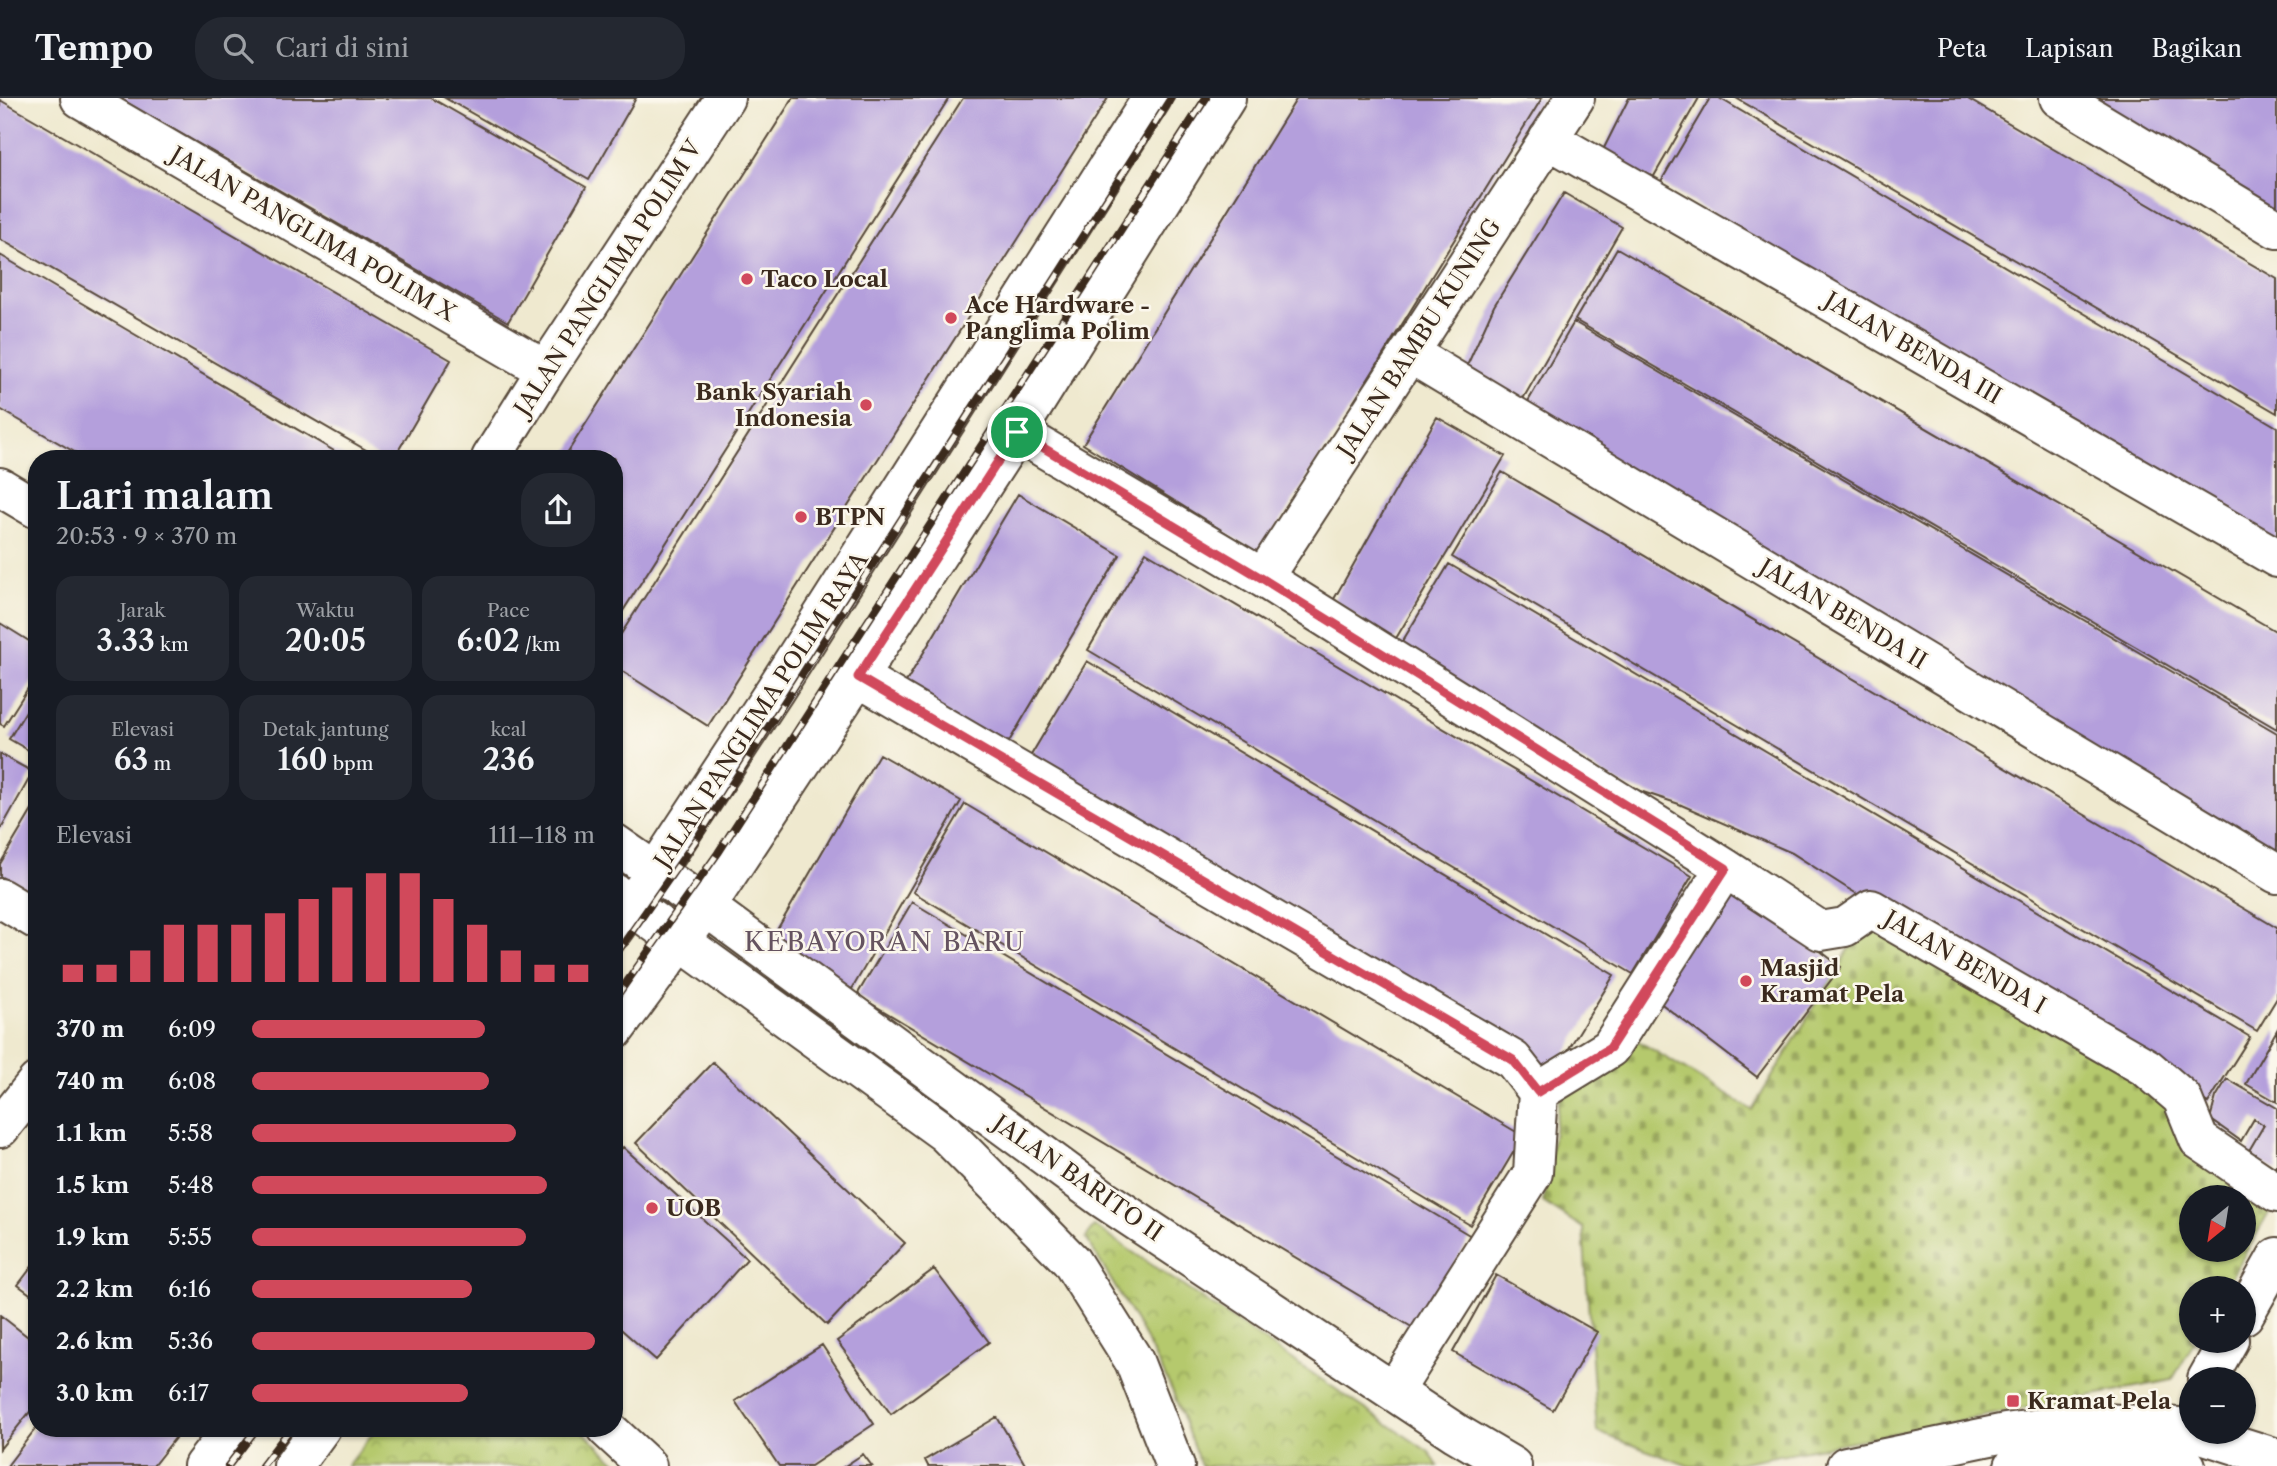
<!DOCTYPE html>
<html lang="id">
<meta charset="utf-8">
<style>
:root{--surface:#171b24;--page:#242831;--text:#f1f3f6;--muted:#9ea1a6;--line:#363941;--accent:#d1495b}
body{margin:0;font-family:"Libre Caslon Text",serif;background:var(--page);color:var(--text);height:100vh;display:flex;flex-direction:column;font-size:26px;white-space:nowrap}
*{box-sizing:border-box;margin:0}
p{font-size:23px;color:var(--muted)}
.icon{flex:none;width:38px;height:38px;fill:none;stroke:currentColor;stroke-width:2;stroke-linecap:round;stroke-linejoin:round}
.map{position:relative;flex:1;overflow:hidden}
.sheet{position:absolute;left:28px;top:352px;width:595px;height:987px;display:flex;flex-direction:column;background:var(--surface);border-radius:28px;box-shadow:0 2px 5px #0004}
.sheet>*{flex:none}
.needle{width:46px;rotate:210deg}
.tools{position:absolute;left:2179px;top:1087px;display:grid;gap:14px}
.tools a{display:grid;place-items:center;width:77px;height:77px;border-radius:50%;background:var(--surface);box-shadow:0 2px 5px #0004;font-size:35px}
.pin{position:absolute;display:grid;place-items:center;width:60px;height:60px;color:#fff;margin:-30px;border:4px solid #fff;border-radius:50%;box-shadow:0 2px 7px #0007}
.round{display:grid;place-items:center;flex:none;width:74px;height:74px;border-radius:28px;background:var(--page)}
.headline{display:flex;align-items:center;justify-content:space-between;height:119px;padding:0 28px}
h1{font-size:38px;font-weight:600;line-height:52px}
.figures{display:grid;grid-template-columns:repeat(3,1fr);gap:10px;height:119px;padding:7px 28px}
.figures div{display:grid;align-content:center;border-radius:18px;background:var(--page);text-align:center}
.figures b{font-size:30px;font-weight:600}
.figures small{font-size:19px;font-weight:400}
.figures p{font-size:19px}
.chart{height:196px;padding:14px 28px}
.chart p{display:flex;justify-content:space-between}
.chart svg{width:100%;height:126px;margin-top:7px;stroke:var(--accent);stroke-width:6}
ul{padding:0 28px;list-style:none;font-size:23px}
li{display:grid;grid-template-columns:112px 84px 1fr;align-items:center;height:52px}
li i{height:18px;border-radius:9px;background:var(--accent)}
header{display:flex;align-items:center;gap:42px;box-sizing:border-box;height:98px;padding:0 35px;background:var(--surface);border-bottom:2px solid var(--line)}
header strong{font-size:33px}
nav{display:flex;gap:38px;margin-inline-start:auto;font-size:24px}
.search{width:490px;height:63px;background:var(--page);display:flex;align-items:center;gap:18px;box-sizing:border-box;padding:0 24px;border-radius:28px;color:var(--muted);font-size:26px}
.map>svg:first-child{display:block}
.cemetery{fill:url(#cemetery-stones);stroke:#787a46;stroke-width:2;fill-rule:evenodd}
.park{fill:url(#park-crowns);stroke:#787a46;stroke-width:2}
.building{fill:#b49fdc}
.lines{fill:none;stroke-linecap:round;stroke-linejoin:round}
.minor-casing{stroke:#564739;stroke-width:42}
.major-casing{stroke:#564739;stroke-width:42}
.minor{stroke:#fff;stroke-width:38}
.major{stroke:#fff;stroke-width:38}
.rail-casing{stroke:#3b2a1e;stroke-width:8}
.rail{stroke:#fbf7ec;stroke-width:5;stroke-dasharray:16;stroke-linecap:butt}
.route-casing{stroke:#fff;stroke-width:14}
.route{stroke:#d1495b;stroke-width:9}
.poi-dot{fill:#d1495b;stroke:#fbf7ec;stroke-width:2.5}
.labels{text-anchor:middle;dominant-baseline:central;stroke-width:5;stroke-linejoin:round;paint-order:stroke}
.street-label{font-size:23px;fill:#3b2a1e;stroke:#fbf7ec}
.poi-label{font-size:23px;font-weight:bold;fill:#3b2a1e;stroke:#fbf7ec;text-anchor:start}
.quarter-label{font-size:26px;letter-spacing:2px;fill:#655360;stroke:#fbf7ec}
</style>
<header>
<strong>Tempo</strong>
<div class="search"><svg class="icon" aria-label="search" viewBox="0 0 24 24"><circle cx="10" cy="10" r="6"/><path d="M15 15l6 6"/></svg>Cari di sini</div>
<nav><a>Peta</a><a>Lapisan</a><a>Bagikan</a></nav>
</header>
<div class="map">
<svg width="2277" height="1368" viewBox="0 0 2277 1368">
<defs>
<pattern id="cemetery-stones" width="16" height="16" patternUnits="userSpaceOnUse" patternTransform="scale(1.75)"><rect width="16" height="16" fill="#b5c96d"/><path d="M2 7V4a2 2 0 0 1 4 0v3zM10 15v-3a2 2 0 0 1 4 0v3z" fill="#94a359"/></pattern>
<pattern id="park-crowns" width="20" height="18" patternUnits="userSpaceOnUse" patternTransform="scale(1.75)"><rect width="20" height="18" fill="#b5c96d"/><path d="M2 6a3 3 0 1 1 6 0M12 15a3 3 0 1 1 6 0" fill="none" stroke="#94a359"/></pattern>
</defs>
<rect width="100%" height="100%" fill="#fbf7ec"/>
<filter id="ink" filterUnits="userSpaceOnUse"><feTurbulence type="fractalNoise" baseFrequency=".0143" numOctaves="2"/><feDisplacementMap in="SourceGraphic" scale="14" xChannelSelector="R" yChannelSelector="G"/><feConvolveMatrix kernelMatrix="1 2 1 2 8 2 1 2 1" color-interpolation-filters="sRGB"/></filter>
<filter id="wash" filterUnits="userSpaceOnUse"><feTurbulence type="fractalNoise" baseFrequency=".00686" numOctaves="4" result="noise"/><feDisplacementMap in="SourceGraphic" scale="28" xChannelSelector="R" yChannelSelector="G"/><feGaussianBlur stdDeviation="1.57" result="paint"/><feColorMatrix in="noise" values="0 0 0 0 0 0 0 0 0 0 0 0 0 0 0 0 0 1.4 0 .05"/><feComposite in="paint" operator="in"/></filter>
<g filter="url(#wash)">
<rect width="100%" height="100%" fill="#efe9cf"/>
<path class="cemetery" d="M1882,822L2142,979L2273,1108L2225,1190H2191V1242L2195,1243L2172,1282L1723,1368H1689L1597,1334L1583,1130L1543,1104L1559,1002L1630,938L1752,1012L1860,833ZM2191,1099H2244V1152H2191Z"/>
<path class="park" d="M1094,1128L1429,1354L1438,1368H1201L1172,1292L1141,1232L1086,1140Z
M377,1330H579L620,1368H347Z"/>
<g id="blocks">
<path class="building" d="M119,0H431L586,89L508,224Z
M445,0H636L589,82Z
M793,0H949L614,527V360H564Z
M963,0H1108L708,628L614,568V547Z
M1297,0H1542L1260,456L1083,346Z
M1629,0H1699L1646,92L1600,58Z
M1710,0H1719L2277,329V448L1660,85Z
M1736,0H1966L2072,62L2277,181V315Z
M2073,0H2272L2277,3V121Z
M0,2L451,262L394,360H380L0,141Z
M1564,95L1622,129L1516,313L1466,270L1494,208Z
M1617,150L2277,534V631L1575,222Z
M0,157L129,233L346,360H85L0,311Z
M1574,224L2277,635V762L1519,319Z
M1437,319L1505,358L1392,547L1334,501Z
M1502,374L2277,830V900L2257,933L1452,459Z
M1018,396L1120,457L1001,657L899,596Z
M1146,454L1692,778L1633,876L1088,552Z
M1449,466L2250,939L2208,1005L2147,965L1847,790L1792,755L1679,706L1622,687L1396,554Z
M0,525L37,548V576L4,628L0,626Z
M1087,563L1614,877L1552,978L1024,669Z
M37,595V657L9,641Z
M0,656L33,674L0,733Z
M879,656L961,703L852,891L770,844Z
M37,704V800L0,778V766Z
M965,706L1523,1038L1470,1127L913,794Z
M1735,787L1841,869L1757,979L1650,897Z
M912,804L1471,1138L1415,1231L857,897Z
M2277,932V1004L2246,986Z
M713,964L905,1145L827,1227L636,1045Z
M2227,981L2277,1010V1073L2247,1056L2264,1027L2254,1021L2241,1043L2210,1021L2216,999Z
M623,1049L747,1161L656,1262L614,1225V1059Z
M37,1162V1201L18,1187Z
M934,1171L989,1244L891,1316L837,1243Z
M1496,1177L1597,1234L1553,1312L1453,1254Z
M0,1217L37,1246V1305L0,1351Z
M822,1247L874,1326L811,1368H779L735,1303Z
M997,1319L1026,1368H928L925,1362Z
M36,1330H183L153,1368H7Z
M863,1356L872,1368H845Z"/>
</g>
</g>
<g filter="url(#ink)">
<use href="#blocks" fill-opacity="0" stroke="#564739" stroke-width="2"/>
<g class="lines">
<g class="minor-casing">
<path id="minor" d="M80,0L546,272
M2059,0L2277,131
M1548,41L2277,460
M1409,255L2277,776
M1017,334L1263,480L1725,770L1821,833L1845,829L1871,811L2147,970L2182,1000L2199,1042L2277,1095
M491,360L546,272L725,0
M0,389L37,411
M1263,480L1575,0
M858,579L1513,962L1538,994L1533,1075L1394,1293
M614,745L706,809L1102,1100L1456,1335L1512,1368
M614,795L945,1035L1021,1112L1071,1163L1134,1263L1175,1368
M0,800L37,822
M1538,994L1610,950L1725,770
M0,1030L37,984
M2244,1217L2277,1159
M2207,1281L2229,1242
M606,1330L647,1368
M2195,1334L2277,1360
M1846,1368L2005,1335L2084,1324L2179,1329L2191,1332
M2014,1368L2055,1359L2142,1357L2186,1368"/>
</g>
<g class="major-casing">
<path id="major" d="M614,832L656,773L775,592L1152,0
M614,933L706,809L858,579L1017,334L1226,0
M203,1368L233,1330
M293,1368L321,1330"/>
</g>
<use href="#minor" class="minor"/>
<use href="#major" class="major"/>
<g class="rail-casing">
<path id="rail" d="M614,859L698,739L1171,0
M614,902L718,755L1206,0
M228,1368L257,1330
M262,1368L291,1330"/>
</g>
<use href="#rail" class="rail"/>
</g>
</g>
<g class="lines" filter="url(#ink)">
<g class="route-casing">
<path id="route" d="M1017,334L1263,481L1726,770L1610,950L1538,994L1513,962L858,579Z"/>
</g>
<use href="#route" class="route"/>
</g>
<g class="poi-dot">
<circle cx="747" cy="181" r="7"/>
<circle cx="951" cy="220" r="7"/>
<circle cx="866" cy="307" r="7"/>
<circle cx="801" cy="419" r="7"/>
<circle cx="1746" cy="883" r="7"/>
<circle cx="652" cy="1110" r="7"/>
<rect x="2006" y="1296" width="14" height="14" rx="3.5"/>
</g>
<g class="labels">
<g class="street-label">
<text transform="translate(313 136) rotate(30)">JALAN PANGLIMA POLIM X</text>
<text transform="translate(608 180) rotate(-57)">JALAN PANGLIMA POLIM V</text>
<text transform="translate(1419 240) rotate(-57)">JALAN BAMBU KUNING</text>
<text transform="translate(1913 250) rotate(30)">JALAN BENDA III</text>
<text transform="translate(1843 516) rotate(31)">JALAN BENDA II</text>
<text transform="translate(761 612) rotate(-57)">JALAN PANGLIMA POLIM RAYA</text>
<text transform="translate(1965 864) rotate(30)">JALAN BENDA I</text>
<text transform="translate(1078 1080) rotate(35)">JALAN BARITO II</text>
</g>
<g class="poi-label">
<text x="761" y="181">Taco Local</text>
<text x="965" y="207">Ace Hardware -<tspan x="965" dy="26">Panglima Polim</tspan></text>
<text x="852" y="294" text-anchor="end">Bank Syariah<tspan x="852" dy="26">Indonesia</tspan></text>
<text x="815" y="419">BTPN</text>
<text x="1760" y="870">Masjid<tspan x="1760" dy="26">Kramat Pela</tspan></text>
<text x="666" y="1110">UOB</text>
<text x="2027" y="1303">Kramat Pela</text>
</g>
<g class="quarter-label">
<text x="885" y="844">KEBAYORAN BARU</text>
</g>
</g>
</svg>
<div class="tools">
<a><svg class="needle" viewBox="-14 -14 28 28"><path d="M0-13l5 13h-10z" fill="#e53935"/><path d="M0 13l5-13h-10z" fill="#9ea1a6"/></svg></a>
<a>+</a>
<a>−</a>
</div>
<div class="pin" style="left:1017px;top:334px;background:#1e9e55"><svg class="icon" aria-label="arrive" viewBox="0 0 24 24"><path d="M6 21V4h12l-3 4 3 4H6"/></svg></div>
<section class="sheet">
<div class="headline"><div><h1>Lari malam</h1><p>20:53 · 9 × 370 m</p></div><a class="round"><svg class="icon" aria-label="share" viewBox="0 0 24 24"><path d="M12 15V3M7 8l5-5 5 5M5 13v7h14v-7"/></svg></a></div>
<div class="figures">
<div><p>Jarak</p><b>3.33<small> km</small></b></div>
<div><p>Waktu</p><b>20:05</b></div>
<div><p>Pace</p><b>6:02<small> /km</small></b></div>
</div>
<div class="figures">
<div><p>Elevasi</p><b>63<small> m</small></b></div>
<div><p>Detak jantung</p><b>160<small> bpm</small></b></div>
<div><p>kcal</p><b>236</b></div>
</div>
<div class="chart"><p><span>Elevasi</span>111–118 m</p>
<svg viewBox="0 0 160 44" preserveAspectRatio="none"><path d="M5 44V38M15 44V38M25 44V33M35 44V24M45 44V24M55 44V24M65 44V20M75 44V15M85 44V11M95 44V6M105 44V6M115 44V15M125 44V24M135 44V33M145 44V38M155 44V38"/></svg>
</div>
<ul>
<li><b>370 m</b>6:09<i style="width:68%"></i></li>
<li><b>740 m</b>6:08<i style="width:69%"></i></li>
<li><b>1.1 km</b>5:58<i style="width:77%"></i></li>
<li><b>1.5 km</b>5:48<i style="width:86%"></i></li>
<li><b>1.9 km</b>5:55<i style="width:80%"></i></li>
<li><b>2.2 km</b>6:16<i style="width:64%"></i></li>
<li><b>2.6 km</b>5:36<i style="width:100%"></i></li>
<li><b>3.0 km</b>6:17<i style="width:63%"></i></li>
</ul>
</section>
</div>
